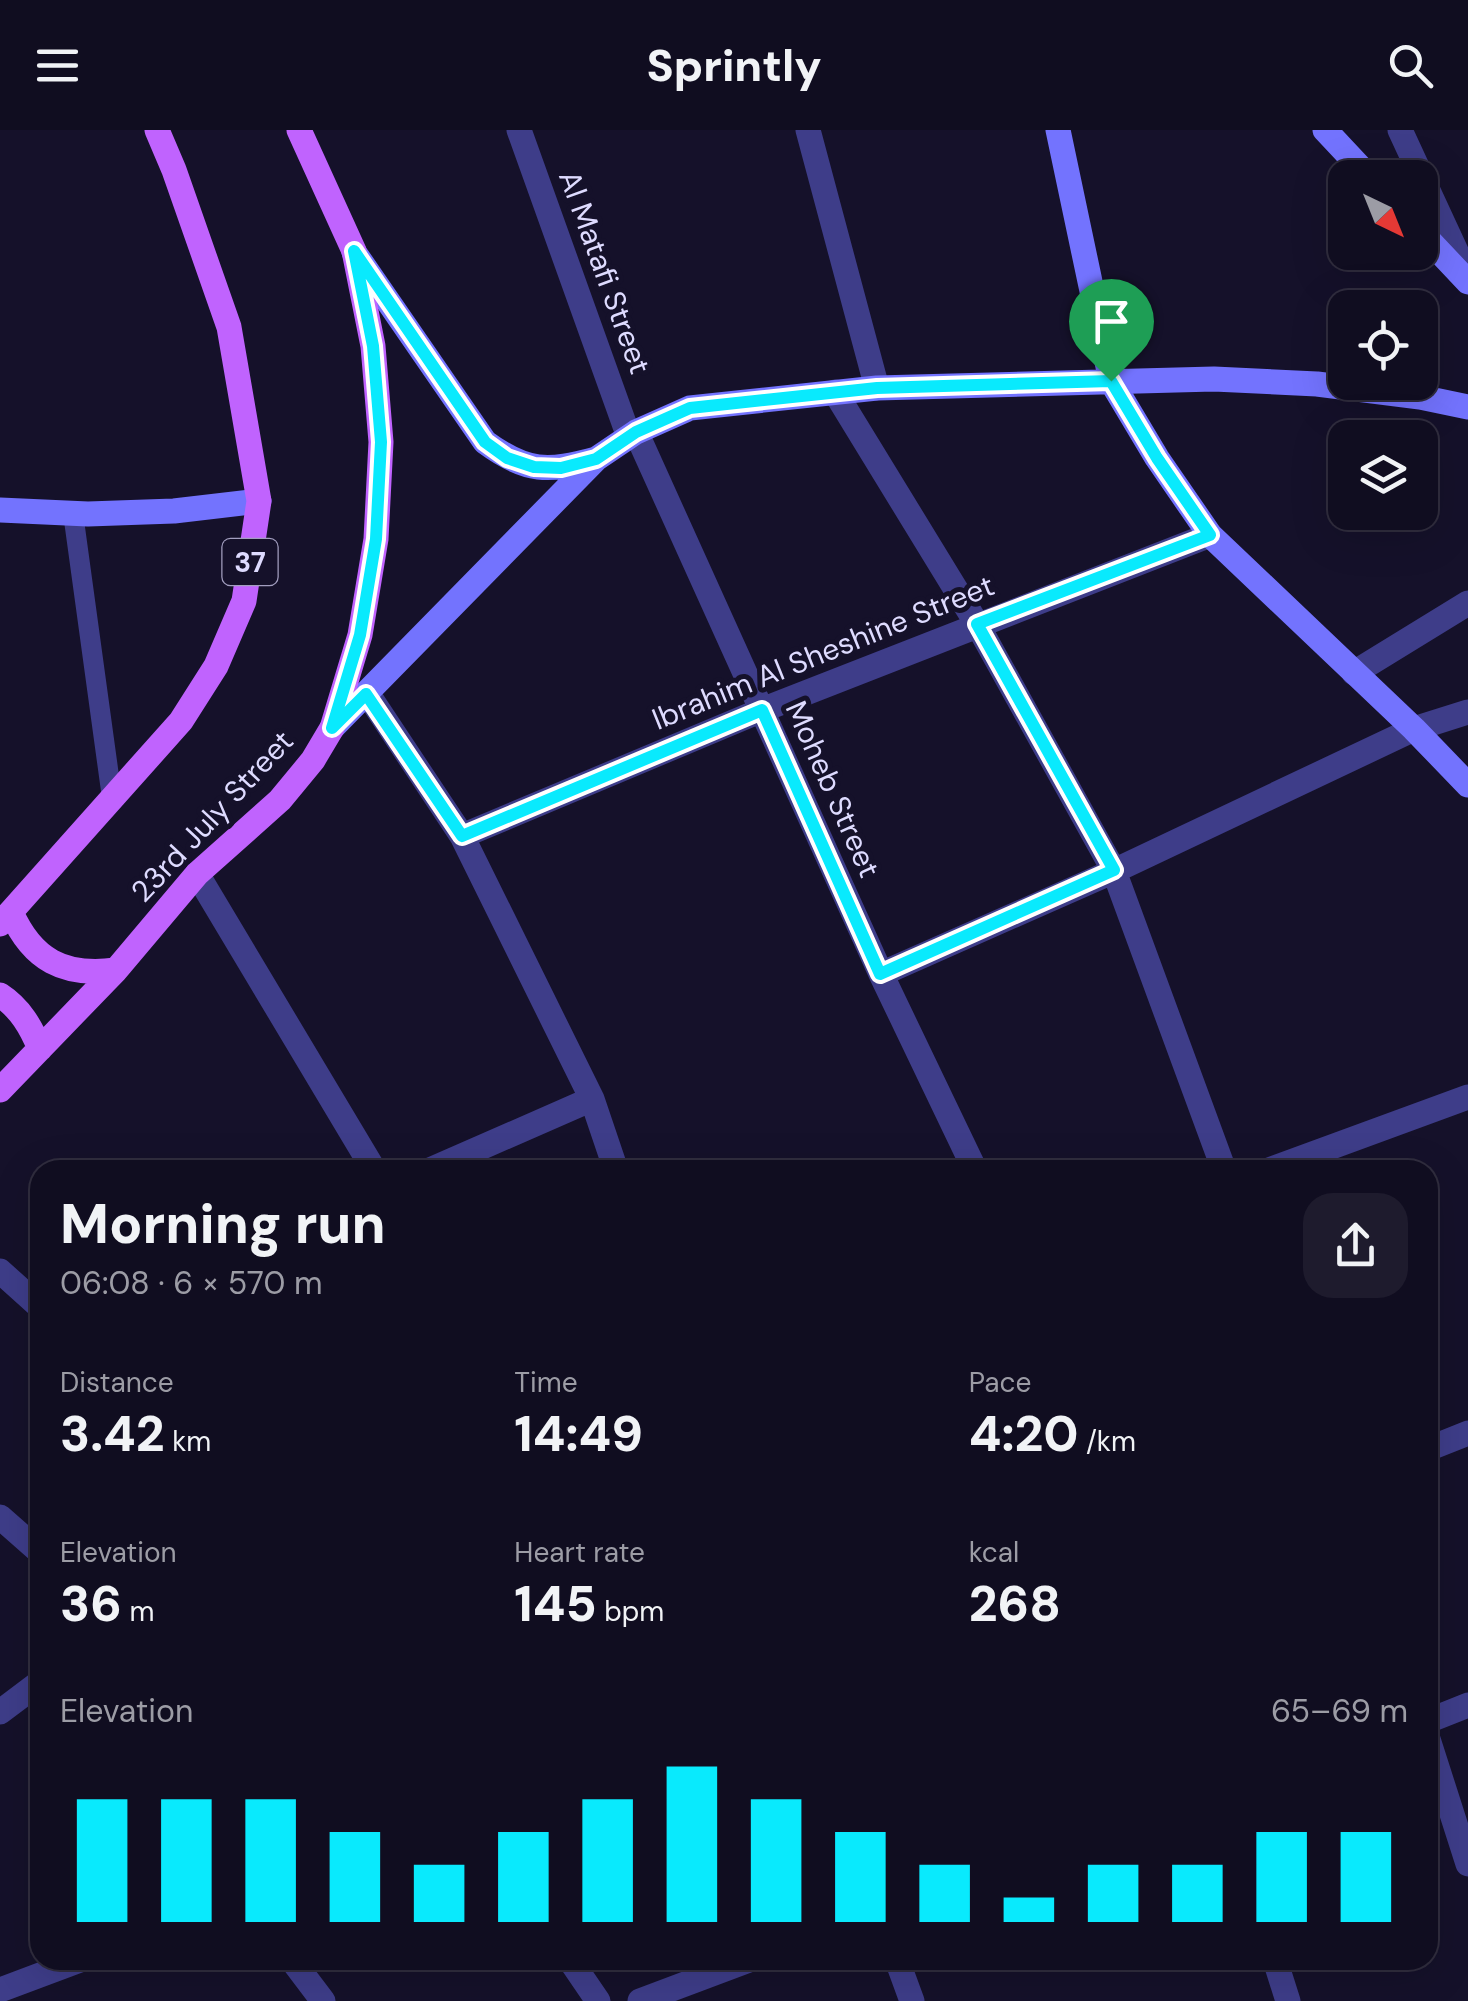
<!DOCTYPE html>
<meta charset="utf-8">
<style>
:root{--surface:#100d20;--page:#1e1b2d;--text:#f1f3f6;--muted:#9c9ca5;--line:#302d3e;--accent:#09eafd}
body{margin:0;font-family:"DM Sans",sans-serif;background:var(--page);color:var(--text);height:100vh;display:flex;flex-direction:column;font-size:38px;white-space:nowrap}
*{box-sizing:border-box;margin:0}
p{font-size:32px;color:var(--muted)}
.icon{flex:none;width:55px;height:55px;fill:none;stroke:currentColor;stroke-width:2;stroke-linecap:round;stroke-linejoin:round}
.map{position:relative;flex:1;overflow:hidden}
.drawer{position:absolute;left:30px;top:1030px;width:1408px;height:810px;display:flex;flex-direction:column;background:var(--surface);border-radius:30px;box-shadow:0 10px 40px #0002,0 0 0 2px var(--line)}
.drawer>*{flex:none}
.needle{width:65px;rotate:137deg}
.controls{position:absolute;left:1328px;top:30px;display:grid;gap:20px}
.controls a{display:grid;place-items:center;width:110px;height:110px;border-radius:20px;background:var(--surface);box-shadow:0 10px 40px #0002,0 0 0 2px var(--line);font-size:50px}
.pin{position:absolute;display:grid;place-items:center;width:85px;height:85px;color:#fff;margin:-102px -42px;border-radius:50% 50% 50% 0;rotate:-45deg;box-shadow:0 0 10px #0007}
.pin .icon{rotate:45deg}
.round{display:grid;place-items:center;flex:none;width:105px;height:105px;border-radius:30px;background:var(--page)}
.overview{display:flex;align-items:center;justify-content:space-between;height:170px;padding:0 30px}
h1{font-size:55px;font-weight:800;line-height:75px}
.stats{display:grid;grid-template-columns:repeat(3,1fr);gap:15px;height:170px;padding:10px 30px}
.stats div{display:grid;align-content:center}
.stats b{font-size:50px;font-weight:800}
.stats small{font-size:28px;font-weight:400}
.stats p{font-size:28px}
.chart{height:280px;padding:20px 30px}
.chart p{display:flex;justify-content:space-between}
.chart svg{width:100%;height:180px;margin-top:10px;stroke:var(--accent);stroke-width:6}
header{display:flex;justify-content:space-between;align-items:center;height:130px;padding:0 30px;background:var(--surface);font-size:45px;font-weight:800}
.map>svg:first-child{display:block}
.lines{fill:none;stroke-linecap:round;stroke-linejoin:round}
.lane{stroke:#3e3d89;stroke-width:20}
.street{stroke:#3e3d89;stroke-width:25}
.secondary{stroke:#7373fe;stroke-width:25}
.primary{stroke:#c063fe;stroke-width:25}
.route-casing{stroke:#fff;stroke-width:20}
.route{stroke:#09eafd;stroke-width:12}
.labels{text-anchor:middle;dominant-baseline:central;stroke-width:10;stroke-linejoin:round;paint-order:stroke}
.shield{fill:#15112a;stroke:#a29ebf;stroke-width:2.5}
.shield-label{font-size:28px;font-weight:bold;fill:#dedbff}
.street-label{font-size:30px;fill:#dedbff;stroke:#15112a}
</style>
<header><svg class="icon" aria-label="menu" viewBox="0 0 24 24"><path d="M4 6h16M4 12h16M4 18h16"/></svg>Sprintly<svg class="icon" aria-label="search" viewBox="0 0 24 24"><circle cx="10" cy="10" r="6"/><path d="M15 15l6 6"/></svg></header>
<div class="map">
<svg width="1468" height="1871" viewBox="0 0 1468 1871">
<rect width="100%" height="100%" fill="#15112a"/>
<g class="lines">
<path class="lane" d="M73,383L112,668"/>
<path class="street" d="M519,0L629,307
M808,0L877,258
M1400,0L1468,147
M835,262L977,494L1114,741L1224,1040
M636,302L881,844L975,1040
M1354,543L1468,473
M367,563L462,706L592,969L616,1040
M462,706L762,580L1210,405
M197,744L374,1040
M881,844L1114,741L1414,599L1468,582
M430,1040L592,969
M1269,1040L1468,967
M0,1141L40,1177
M1428,1319L1468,1303
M0,1387L40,1422
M0,1582L40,1552
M1428,1591L1468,1575
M1428,1609L1468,1734
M292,1830L323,1871
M570,1830L598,1871
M897,1830L912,1871
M1275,1830L1288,1871
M0,1860L80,1830
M640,1871L749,1830"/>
<path class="secondary" d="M1058,0L1111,251L1157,328L1210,405L1414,599L1468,655
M1325,0L1370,48
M1420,101L1468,152
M354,122L485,312C527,343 548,342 596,329
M0,380L88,384L174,381L259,371
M332,598L596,329L636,302L690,278L877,258L1214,249L1317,254L1420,267L1468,277"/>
<path class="primary" d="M11,782C32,830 64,847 116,840
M0,794L181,591L216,536L244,471L259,371L229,197L174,40L157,0
M0,865C20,878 31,897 40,919
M0,960L116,840L197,744L280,670L313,630L332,598L360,505L376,409L381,312L373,216L354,121L299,0"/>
</g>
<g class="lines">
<g class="route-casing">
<path id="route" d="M354,121L485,312L507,328L534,337L561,338L596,329L636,302L690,278L877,258L1111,251L1157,328L1210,405L977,494L1114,740L880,844L762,580L462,706L366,564L332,598L360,505L376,409L381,312L373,216Z"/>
</g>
<use href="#route" class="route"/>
</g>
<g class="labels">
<rect class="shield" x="222.5" y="409" width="55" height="46" rx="8"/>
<g class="shield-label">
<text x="250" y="432">37</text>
</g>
<g class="street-label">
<text transform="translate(605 142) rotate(70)">Al Matafi Street</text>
<text transform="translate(823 522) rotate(-22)">Ibrahim Al Sheshine Street</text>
<text transform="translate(833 659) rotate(66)">Moheb Street</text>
<text transform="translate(212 686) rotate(-47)">23rd July Street</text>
</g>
</g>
</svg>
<div class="controls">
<a><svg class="needle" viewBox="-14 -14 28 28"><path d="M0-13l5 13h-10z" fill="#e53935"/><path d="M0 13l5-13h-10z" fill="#9c9ca5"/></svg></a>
<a><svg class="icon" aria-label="locate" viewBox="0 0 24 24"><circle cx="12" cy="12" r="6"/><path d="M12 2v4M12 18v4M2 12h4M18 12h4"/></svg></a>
<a><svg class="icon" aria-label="layers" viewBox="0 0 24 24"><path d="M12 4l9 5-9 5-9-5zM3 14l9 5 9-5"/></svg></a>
</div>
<div class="pin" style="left:1111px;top:251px;background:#1e9e55"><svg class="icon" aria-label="arrive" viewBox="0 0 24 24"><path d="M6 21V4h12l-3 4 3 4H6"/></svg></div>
<section class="drawer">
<div class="overview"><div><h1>Morning run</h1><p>06:08 · 6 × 570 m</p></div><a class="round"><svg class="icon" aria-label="share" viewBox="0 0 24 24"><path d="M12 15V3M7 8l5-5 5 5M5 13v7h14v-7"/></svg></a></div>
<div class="stats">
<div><p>Distance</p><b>3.42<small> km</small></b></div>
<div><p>Time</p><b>14:49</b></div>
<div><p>Pace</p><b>4:20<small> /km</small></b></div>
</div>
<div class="stats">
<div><p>Elevation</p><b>36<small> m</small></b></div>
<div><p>Heart rate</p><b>145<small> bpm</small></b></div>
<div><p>kcal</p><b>268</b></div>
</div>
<div class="chart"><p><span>Elevation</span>65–69 m</p>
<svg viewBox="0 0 160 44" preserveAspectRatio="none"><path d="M5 44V14M15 44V14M25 44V14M35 44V22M45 44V30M55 44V22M65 44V14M75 44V6M85 44V14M95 44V22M105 44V30M115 44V38M125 44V30M135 44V30M145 44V22M155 44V22"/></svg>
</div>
</section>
</div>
